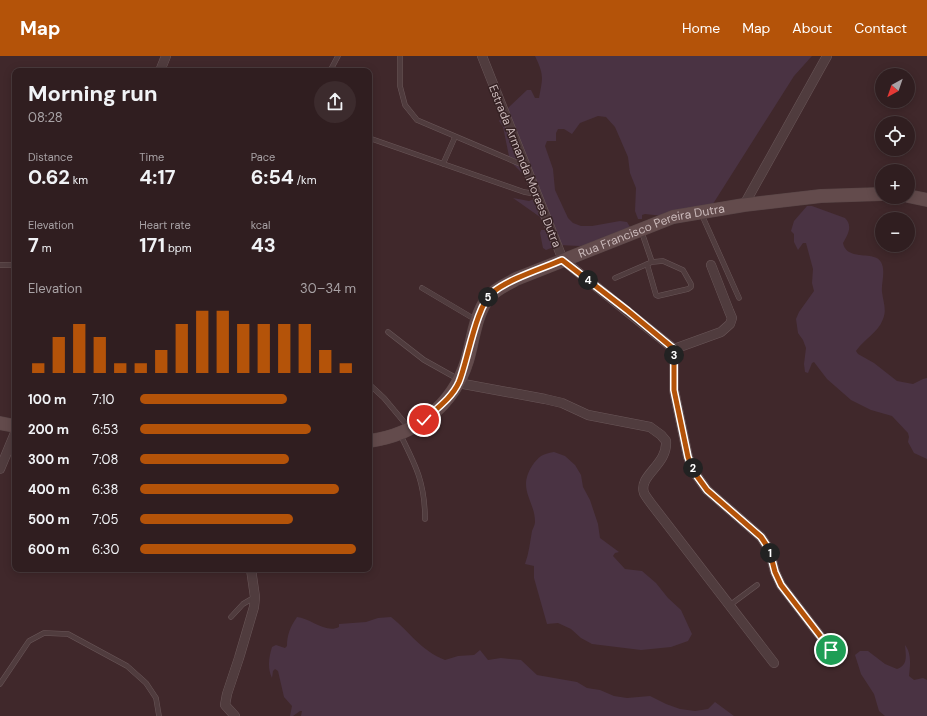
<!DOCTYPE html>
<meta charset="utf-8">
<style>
:root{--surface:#301e20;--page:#3c2b2d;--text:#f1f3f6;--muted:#a8a2a5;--line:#4b3c3e;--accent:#b45309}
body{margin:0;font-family:"DM Sans",sans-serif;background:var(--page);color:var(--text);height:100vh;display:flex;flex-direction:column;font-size:15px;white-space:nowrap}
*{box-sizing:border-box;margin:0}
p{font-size:13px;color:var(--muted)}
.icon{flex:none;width:22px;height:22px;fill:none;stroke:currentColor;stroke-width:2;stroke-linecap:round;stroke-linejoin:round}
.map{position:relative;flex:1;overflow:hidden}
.drawer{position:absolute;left:12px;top:12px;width:360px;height:504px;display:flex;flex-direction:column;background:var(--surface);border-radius:8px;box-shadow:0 2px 10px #0003,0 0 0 1px var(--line)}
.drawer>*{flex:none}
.needle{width:26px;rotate:220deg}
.controls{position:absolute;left:875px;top:12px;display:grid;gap:8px}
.controls a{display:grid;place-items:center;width:40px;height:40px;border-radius:50%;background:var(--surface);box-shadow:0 2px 10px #0003,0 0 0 1px var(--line);font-size:20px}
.pin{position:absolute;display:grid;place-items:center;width:34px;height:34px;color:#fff;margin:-17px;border:2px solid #fff;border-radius:50%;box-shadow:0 1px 4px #0007}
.km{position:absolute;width:20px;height:20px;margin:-10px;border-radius:50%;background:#222;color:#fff;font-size:11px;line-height:20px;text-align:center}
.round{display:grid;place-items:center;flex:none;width:42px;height:42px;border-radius:21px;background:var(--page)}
.summary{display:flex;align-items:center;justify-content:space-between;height:68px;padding:0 16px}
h1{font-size:22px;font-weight:700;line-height:30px}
.metrics{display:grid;grid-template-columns:repeat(3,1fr);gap:6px;height:68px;padding:4px 16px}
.metrics div{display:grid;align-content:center}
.metrics b{font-size:20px;font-weight:700}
.metrics small{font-size:11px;font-weight:400}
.metrics p{font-size:11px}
.chart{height:112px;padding:8px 16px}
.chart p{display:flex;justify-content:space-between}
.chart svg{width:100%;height:72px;margin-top:4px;stroke:var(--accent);stroke-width:6}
ul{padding:0 16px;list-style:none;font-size:13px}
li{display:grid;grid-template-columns:64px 48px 1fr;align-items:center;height:30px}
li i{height:10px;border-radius:5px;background:var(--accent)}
header{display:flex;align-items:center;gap:24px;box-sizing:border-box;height:56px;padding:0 20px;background:var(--accent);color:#fff}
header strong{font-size:19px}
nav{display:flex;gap:22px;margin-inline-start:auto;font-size:14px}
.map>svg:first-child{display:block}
.green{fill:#4a3343}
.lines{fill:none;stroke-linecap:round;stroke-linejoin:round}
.lane-casing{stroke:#6a5759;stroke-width:5.5}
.street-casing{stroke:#6a5759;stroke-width:10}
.secondary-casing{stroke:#594647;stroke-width:14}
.lane{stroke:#503c3e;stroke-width:4.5}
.street{stroke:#503c3e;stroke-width:9}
.secondary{stroke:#634b4c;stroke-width:13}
.route-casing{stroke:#fff;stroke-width:8}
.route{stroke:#b45309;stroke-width:5}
.labels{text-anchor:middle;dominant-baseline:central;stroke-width:3;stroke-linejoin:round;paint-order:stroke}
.street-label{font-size:12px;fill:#cab9ba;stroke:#352123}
</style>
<header>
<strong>Map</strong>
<nav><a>Home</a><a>Map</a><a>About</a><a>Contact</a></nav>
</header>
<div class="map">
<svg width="927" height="660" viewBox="0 0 927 660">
<rect width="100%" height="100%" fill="#40282b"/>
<path class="green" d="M535,0H812L794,20L711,151L663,160L645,158L642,159V163H638L635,155L636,132L630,117L628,101L615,71L606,61L598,60L580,67L572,78L564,73H558L556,77V85H547L545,90L553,113L555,134L568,162L573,167L581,170H592L620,165L627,166L630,171L606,184L580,190L559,189L546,194L543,192L540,177L541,174H547L543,165L540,161L513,142L529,145L534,143L526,108L523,118L510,105L503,71L499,65L509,51L527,34H531L535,42H539C543,21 544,19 535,0Z
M807,150H812L845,162C853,170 848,178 843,187C847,206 874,194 881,206C886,215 881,227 882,236C883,245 887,254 883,263C878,277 864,283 856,295L858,298L874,307L897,325L913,328L923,323L927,322V403L914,397L908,386L909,381L908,377L892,360L871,354L851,344L827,323L814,306L812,307L808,317L805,316L804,308L806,292L803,284L798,277L796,263L799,256L814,235L812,227L813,213L806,187H803L798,194L794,186V178L791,175L794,165Z
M554,396L565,400L575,409L581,419L583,431L590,444L598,468L600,482L619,496L615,497L613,500L625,513L642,515L656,527L668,542L681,554L692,578L688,585L671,591L641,594L592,588L581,582L571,573L558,567L547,568L534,522V510L525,508C529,497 530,486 532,475C533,472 535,469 535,466C535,444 517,434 532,410C539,400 542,398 554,396Z
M297,561C310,562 326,578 339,571V568L366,566L378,562L391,561C411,577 420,594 445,604L458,600L474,599L480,594L488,604L501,602L521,604L537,619L577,626L587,632L600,634L614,640L627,642L650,640L666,648L680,653L695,655L708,653L715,646L734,660H301L302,655H300L293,660H290L292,650L284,641L278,615L275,613L273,615L272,622C267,611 269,601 272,591L276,589L285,592L287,590C287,579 290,571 297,561Z
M905,589C912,598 910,610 909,620L914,624L923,622L927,624V660H885L879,655L874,638L861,618L855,599L860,595H868L885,608L897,613C908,609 906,600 905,589Z"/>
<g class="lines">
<g class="lane-casing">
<path id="lane" d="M400,0V30L405,49L417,64L525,110
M330,15L338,0
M369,82L524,136L536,138
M443,108L455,81
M701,157L739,242
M647,208L656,239L658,240L688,233L691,231V228L683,214L663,205L652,206
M0,209H15
M615,222L652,206L641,174
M422,232L476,264
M388,276L424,304L458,323
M370,329L384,342L409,372
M400,378C416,410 425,427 425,463
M730,549L757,529
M231,561L243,548L255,541
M0,628L29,585L44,577L68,578L127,610L146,627L156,642L159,660"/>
</g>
<g class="street-casing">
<path id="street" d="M482,0L563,204L674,293V334L688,401L694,416L707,434L761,481L769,493L775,516L781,529L831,594
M160,15L166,0
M744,149L827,0
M674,293L721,276L730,268L732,262L729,255L711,209
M458,327L545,343L562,347L588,359L650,371L661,379L666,385C668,409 638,419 644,437C646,441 650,446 653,450L774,607
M0,413L15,377
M235,660L225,649L227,638L239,602L254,551L255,541L251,513"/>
</g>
<g class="secondary-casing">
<g id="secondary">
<path d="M908,140L927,144"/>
<path d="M0,367L15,370"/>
<path id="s1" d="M369,385C415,379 453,350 467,305C473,285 475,259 488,242C495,233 506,229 516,223L673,161L744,149L821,140L882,138"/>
</g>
</g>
<use href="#lane" class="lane"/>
<use href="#street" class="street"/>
<use href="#secondary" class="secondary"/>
</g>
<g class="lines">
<g class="route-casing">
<path id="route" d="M424,364C436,353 452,342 459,326C468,304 476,249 493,236C511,222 541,213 562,204L628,255L674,293V334L688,401L694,416L707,434L761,481L769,493L775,516L781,529L831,594"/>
</g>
<use href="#route" class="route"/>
</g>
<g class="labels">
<g class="street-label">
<text transform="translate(525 110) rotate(68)">Estrada Armanda Moraes Dutra</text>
<text stroke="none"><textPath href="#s1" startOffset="379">Rua Francisco Pereira Dutra</textPath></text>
</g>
</g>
</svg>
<div class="controls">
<a><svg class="needle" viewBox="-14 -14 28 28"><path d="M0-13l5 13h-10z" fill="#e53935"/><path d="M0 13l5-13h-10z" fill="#a8a2a5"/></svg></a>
<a><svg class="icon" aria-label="locate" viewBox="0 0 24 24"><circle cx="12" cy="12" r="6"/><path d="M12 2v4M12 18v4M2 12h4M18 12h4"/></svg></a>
<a>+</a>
<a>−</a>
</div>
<div class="pin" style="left:831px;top:594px;background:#1e9e55"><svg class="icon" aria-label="arrive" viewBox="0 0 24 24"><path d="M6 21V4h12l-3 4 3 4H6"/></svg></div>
<div class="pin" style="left:424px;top:364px;background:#d93025"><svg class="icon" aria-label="check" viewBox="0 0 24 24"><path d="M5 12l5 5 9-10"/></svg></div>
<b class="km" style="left:770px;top:497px">1</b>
<b class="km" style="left:693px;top:412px">2</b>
<b class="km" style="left:674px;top:299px">3</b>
<b class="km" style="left:588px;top:224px">4</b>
<b class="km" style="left:488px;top:241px">5</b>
<section class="drawer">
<div class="summary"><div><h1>Morning run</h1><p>08:28</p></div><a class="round"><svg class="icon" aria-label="share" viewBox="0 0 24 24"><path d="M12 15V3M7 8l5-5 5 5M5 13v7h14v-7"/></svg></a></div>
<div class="metrics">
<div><p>Distance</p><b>0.62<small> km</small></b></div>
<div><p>Time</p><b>4:17</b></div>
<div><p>Pace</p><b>6:54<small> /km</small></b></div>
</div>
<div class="metrics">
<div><p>Elevation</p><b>7<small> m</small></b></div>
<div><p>Heart rate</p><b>171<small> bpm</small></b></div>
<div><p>kcal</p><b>43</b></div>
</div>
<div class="chart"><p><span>Elevation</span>30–34 m</p>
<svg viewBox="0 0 160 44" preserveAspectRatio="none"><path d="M5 44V38M15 44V22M25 44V14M35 44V22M45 44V38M55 44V38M65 44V30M75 44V14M85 44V6M95 44V6M105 44V14M115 44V14M125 44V14M135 44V14M145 44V30M155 44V38"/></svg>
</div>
<ul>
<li><b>100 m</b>7:10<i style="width:68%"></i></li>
<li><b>200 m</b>6:53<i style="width:79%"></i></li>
<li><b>300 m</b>7:08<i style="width:69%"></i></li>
<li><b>400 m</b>6:38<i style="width:92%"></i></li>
<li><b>500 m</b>7:05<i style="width:71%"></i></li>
<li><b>600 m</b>6:30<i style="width:100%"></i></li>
</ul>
</section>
</div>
